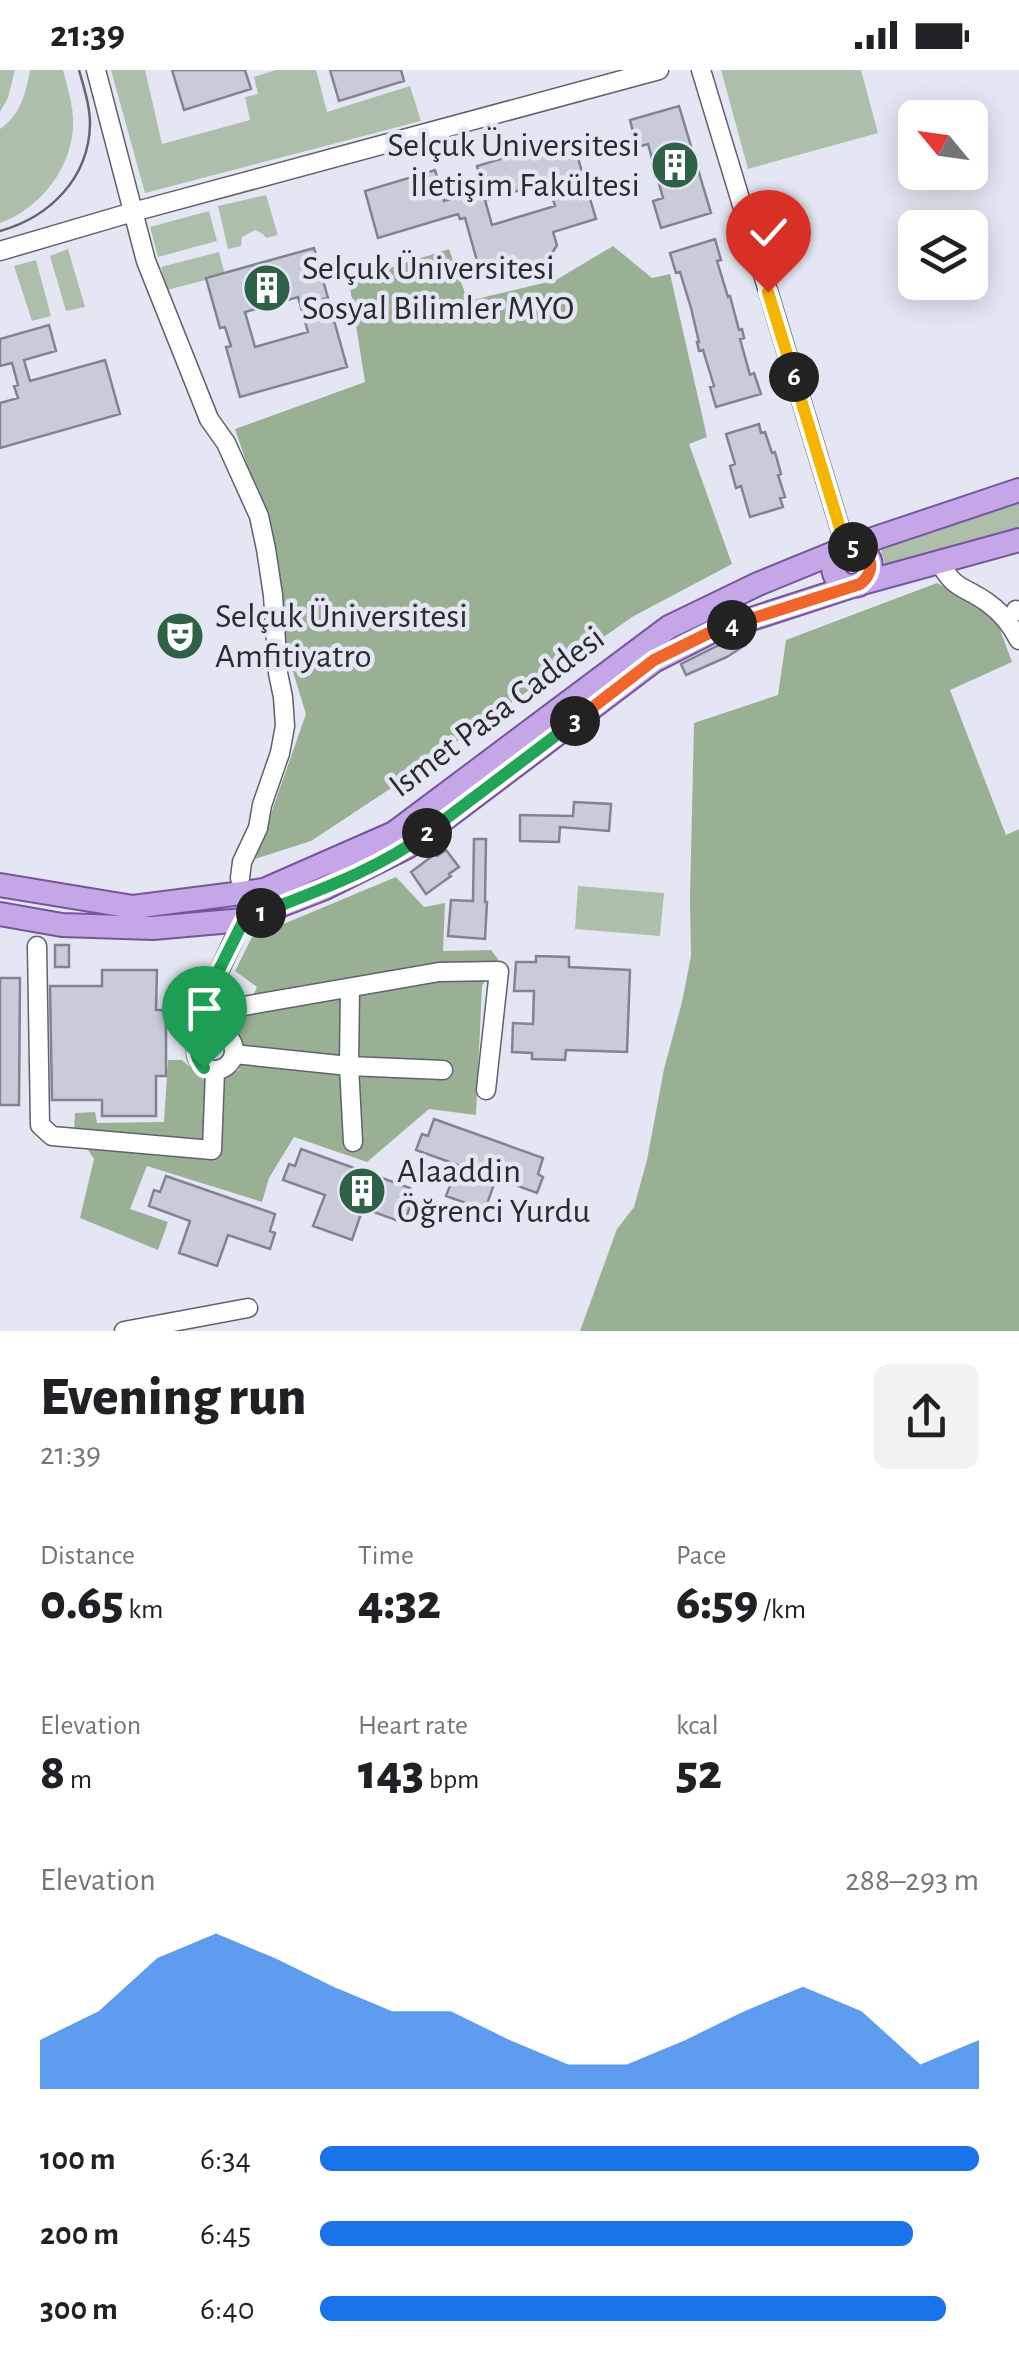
<!DOCTYPE html>
<meta charset="utf-8">
<style>
:root{--surface:#fff;--page:#f2f2f2;--text:#202124;--muted:#757577;--accent:#1a73e8}
body{margin:0;font-family:"Alegreya Sans",sans-serif;background:var(--page);color:var(--text);height:100vh;display:flex;flex-direction:column;font-size:38px;white-space:nowrap}
*{box-sizing:border-box;margin:0}
p{font-size:32px;color:var(--muted)}
.icon{flex:none;width:55px;height:55px;fill:none;stroke:currentColor;stroke-width:2;stroke-linecap:round;stroke-linejoin:round}
.map{position:relative;height:1261px;overflow:hidden}
.side{display:flex;flex-direction:column;background:var(--surface);flex:1}
.side>*{flex:none}
.needle{width:65px;rotate:299deg}
.fabs{position:absolute;left:898px;top:30px;display:grid;gap:20px}
.fabs a{display:grid;place-items:center;width:90px;height:90px;border-radius:15px;background:var(--surface);box-shadow:0 5px 25px #0003;font-size:50px}
.pin{position:absolute;display:grid;place-items:center;width:85px;height:85px;color:#fff;margin:-102px -42px;border-radius:50% 50% 50% 0;rotate:-45deg;box-shadow:0 0 10px #0007}
.pin .icon{rotate:45deg}
.km{position:absolute;width:50px;height:50px;margin:-25px;border-radius:50%;background:#222;color:#fff;font-size:28px;line-height:50px;text-align:center}
.round{display:grid;place-items:center;flex:none;width:105px;height:105px;border-radius:15px;background:var(--page)}
.head{display:flex;align-items:center;justify-content:space-between;height:170px;padding:0 40px}
h1{font-size:55px;font-weight:800;line-height:75px}
.metrics{display:grid;grid-template-columns:repeat(3,1fr);gap:15px;height:170px;padding:10px 40px}
.metrics div{display:grid;align-content:center}
.metrics b{font-size:50px;font-weight:800}
.metrics small{font-size:28px;font-weight:400}
.metrics p{font-size:28px}
.chart{height:280px;padding:20px 40px}
.chart p{display:flex;justify-content:space-between}
.chart svg{width:100%;height:180px;margin-top:10px;fill:var(--accent);opacity:.7}
ul{padding:0 40px;list-style:none;font-size:32px}
li{display:grid;grid-template-columns:160px 120px 1fr;align-items:center;height:75px}
li i{height:25px;border-radius:12px;background:var(--accent)}
.status{display:flex;justify-content:space-between;align-items:center;height:70px;padding:0 50px;background:var(--surface);direction:ltr}
.status svg{height:28px;fill:currentColor}
.map>svg:first-child{display:block}
.green{fill:#adbfab}
.forest{fill:#99b095}
.building{fill:#c9ccd8;stroke:#81848f;stroke-width:2.5;fill-rule:evenodd}
.lines{fill:none;stroke-linecap:round;stroke-linejoin:round}
.minor-casing{stroke:#5f626c;stroke-width:21}
.major-casing{stroke:#76559c;stroke-width:26}
.minor{stroke:#fff;stroke-width:18}
.major{stroke:#c5a6e7;stroke-width:22}
.tram{stroke:#65666d;stroke-width:2.5}
.split-1-casing{stroke:#fff;stroke-width:20}
.split-2-casing{stroke:#fff;stroke-width:20}
.split-3-casing{stroke:#fff;stroke-width:20}
.split-4-casing{stroke:#fff;stroke-width:20}
.split-5-casing{stroke:#fff;stroke-width:20}
.split-6-casing{stroke:#fff;stroke-width:20}
.split-7-casing{stroke:#fff;stroke-width:20}
.split-1{stroke:#22a559;stroke-width:12}
.split-2{stroke:#22a559;stroke-width:12}
.split-3{stroke:#22a559;stroke-width:12}
.split-4{stroke:#f0652b;stroke-width:12}
.split-5{stroke:#f0652b;stroke-width:12}
.split-6{stroke:#f5b400;stroke-width:12}
.split-7{stroke:#f5b400;stroke-width:12}
.labels{text-anchor:middle;dominant-baseline:central;stroke-width:9;stroke-linejoin:round;paint-order:stroke}
.poi-label{font-size:35px;fill:#2a2b2f;stroke:#e4e7f3;text-anchor:start}
.street-label{font-size:35px;fill:#2a2b2f;stroke:#e4e7f3}
</style>
<div class="status"><b>21:39</b><svg viewBox="0 0 49 12"><path d="M0 12V9h3v3zM5 12V6h3v6zM10 12V3h3v9zM15 12V0h3v12zM26 1h20v11H26zM47 4h2v5h-2z"/></svg></div>
<div class="map">
<svg width="1019" height="1261" viewBox="0 0 1019 1261">
<rect width="100%" height="100%" fill="#e4e7f3"/>
<path class="green" d="M0,0H15L8,28L0,42Z
M30,0H63C67,16 72,31 73,47C76,93 42,138 0,153V59C20,45 26,24 30,0Z
M111,0H145L162,74L250,50L245,27L258,24L254,7L276,0H316L327,42L410,16L421,51L145,123Z
M721,0H861L878,63L748,99Z
M266,125L278,165L266,168L263,164L255,160L242,167L241,176L228,179L218,136Z
M209,141L217,171L158,187L150,157Z
M68,179L85,237L66,241L50,186Z
M219,182L225,205L167,220L161,197Z
M36,190L51,246L32,251L14,196Z
M1019,431V457L886,498L879,474Z
M578,816L664,823L660,866L575,859Z"/>
<path class="forest" d="M613,176L652,208L670,204L707,367L689,374L732,494L632,547L399,713L311,771L255,789L306,644L286,579L275,476L235,359L365,312L349,211L449,179L468,231L556,210Z
M937,513L982,537L998,554L1012,592L950,620L1006,765L1019,759V1261H580L617,1159L634,1137L647,1090L664,999L682,932L691,886L690,828L694,653L778,625L786,570Z
M396,807L424,837L445,833L443,881L491,880L498,889L482,916L476,1045L429,1039L367,1092L294,1067L269,1108L262,1132L147,1096L130,1139L168,1152L158,1180L80,1148L94,1089L74,1059L75,1043L95,1042L97,1053L164,1052L168,990H182L203,1009L224,1008L239,1000C242,969 242,970 223,946L245,944L257,917L235,901L252,867Z"/>
<path class="building" d="M172,0H245L251,19L184,40Z
M330,0H401L404,11L339,31Z
M679,36L711,143L661,158L653,131L663,128L648,74L637,77L630,50Z
M572,68L596,149L553,162L557,175L548,190L495,205L479,198L465,148L460,149L458,144L378,168L365,121L435,100L444,131L484,120L477,96ZM548,112L555,136L492,155L485,130Z
M715,169L721,190L717,191L728,227L730,226L739,260L742,259L744,268L740,269L750,305L754,303L761,324L716,337L710,317L714,316L703,280L699,281L697,272H699L691,238L680,202L676,203L670,183Z
M314,178L328,228L323,229L328,248L333,247L347,297L240,327L226,277L231,276L225,257L220,258L206,208ZM298,227L308,262L255,277L245,242Z
M49,255L56,281L24,290L30,311L105,290L120,344L0,378V333L18,328L14,316L18,315L12,293L0,296V269Z
M759,354L761,363L765,362L772,383L775,382L781,404L778,405L785,427L780,428L783,437L750,447L741,416L736,418L730,396L735,394L726,364Z
M742,568L745,575L727,587L686,605L681,594L717,576Z
M574,732L611,734L609,761L560,757L559,772L520,771V745L573,746Z
M474,769H486L485,832H487L485,869L448,866L451,830L473,831Z
M446,780L459,797L449,804L451,806L426,824L411,802L435,784L437,786Z
M55,875H69V897H55Z
M536,886L569,887V897L630,900L627,982L566,980L565,990L532,989V983L512,982L513,953L533,954L534,921H514L516,892H536Z
M102,900H157L156,940H166V1006H156V1046H102V1030H52L50,916H102Z
M0,908H20L19,1035H0Z
M434,1049L543,1088L538,1104L543,1107L537,1123L496,1108L485,1140L446,1126L458,1095L416,1080L422,1064L428,1066Z
M301,1079L410,1118L405,1135L410,1137L404,1153L363,1138L352,1170L313,1156L325,1125L283,1110L289,1094L295,1096Z
M166,1106L275,1144L270,1161L275,1163L270,1179L228,1165L217,1196L179,1183L190,1151L149,1136L154,1120L160,1122Z"/>
<g class="lines">
<g class="minor-casing">
<path id="minor" d="M96,0L146,191L209,349L226,373L259,446L266,479L273,525L278,603L283,627L285,656L280,683L262,735L258,758L242,792L240,808
M701,0L846,478
M0,181L133,142L659,0
M940,493C955,521 965,516 988,533C1002,543 1012,556 1019,570
M1016,540L1019,541
M37,876L40,1055L52,1066L212,1080L215,1001
M350,918L349,996L353,1072
M215,941L439,902L499,901L486,1020
M215,948L219,901L243,850
M196 981a19 19 0 1 1 38 0a19 19 0 1 1-38 0Z
M234,984L349,996L443,1000
M124,1261L248,1238"/>
</g>
<g class="major-casing">
<path id="major" d="M833 497a19 19 0 1 1 38 0a19 19 0 1 1-38 0Z
M0,815L133,837L264,820L394,763L669,557L758,514L846,478L1019,420
M0,844L62,855L153,858L243,850L323,819L409,776L654,591L711,562L859,514L1019,470"/>
</g>
<use href="#minor" class="minor"/>
<use href="#major" class="major"/>
<path class="tram" d="M0,161C50,147 89,108 90,54C90,36 84,18 79,0"/>
</g>
<g class="lines">
<g class="split-1-casing">
<path id="split-1" d="M204,998C195,988 193,978 202,968L214,962L218,902L244,850L261,843"/>
</g>
<g class="split-2-casing">
<path id="split-2" d="M261,843C317,821 379,799 427,763"/>
</g>
<g class="split-3-casing">
<path id="split-3" d="M427,763L575,651"/>
</g>
<g class="split-4-casing">
<path id="split-4" d="M575,651L654,590L711,562L732,555"/>
</g>
<g class="split-5-casing">
<path id="split-5" d="M732,555L860,514C876,502 873,482 853,477"/>
</g>
<g class="split-6-casing">
<path id="split-6" d="M794,307L846,478L853,477"/>
</g>
<g class="split-7-casing">
<path id="split-7" d="M768,222L794,307"/>
</g>
<use href="#split-1" class="split-1"/>
<use href="#split-2" class="split-2"/>
<use href="#split-3" class="split-3"/>
<use href="#split-4" class="split-4"/>
<use href="#split-5" class="split-5"/>
<use href="#split-6" class="split-6"/>
<use href="#split-7" class="split-7"/>
</g>
<defs>
<g id="building-disc" transform="scale(2.5)"><circle r="9.5" fill="#2e6246" stroke="#e4e7f3"/><path d="M-4-6H4V6H1V3H-1V6H-4ZM-2.5-4.3h1.7v1.8h-1.7ZM.8-4.3h1.7v1.8H.8ZM-2.5-1h1.7V.8h-1.7ZM.8-1h1.7V.8H.8Z" fill="#fff"/></g>
<g id="theatre-disc" transform="scale(2.5)"><circle r="9.5" fill="#2e6246" stroke="#e4e7f3"/><path d="M-5-5.5Q0-4 5-5.5V0Q5 5 0 6Q-5 5-5 0ZM-3.3-2.5H-1v1.5H-3.3ZM1-2.5H3.3v1.5H1ZM-2.8 1Q0 5.5 2.8 1Z" fill="#fff"/></g>
</defs>
<g fill-rule="evenodd">
<use href="#building-disc" x="675" y="95"/>
<use href="#building-disc" x="267" y="218"/>
<use href="#theatre-disc" x="180" y="566"/>
<use href="#building-disc" x="362" y="1121"/>
</g>
<g class="labels">
<g class="poi-label">
<text x="640" y="75" text-anchor="end">Selçuk Üniversitesi<tspan x="640" dy="40">İletişim Fakültesi</tspan></text>
<text x="302" y="198">Selçuk Üniversitesi<tspan x="302" dy="40">Sosyal Bilimler MYO</tspan></text>
<text x="215" y="546">Selçuk Üniversitesi<tspan x="215" dy="40">Amfitiyatro</tspan></text>
<text x="397" y="1101">Alaaddin<tspan x="397" dy="40">Öğrenci Yurdu</tspan></text>
</g>
<g class="street-label">
<text transform="translate(497 642) rotate(-37)">Ismet Pasa Caddesi</text>
</g>
</g>
</svg>
<div class="fabs">
<a><svg class="needle" viewBox="-14 -14 28 28"><path d="M0-13l5 13h-10z" fill="#e53935"/><path d="M0 13l5-13h-10z" fill="#757577"/></svg></a>
<a><svg class="icon" aria-label="layers" viewBox="0 0 24 24"><path d="M12 4l9 5-9 5-9-5zM3 14l9 5 9-5"/></svg></a>
</div>
<div class="pin" style="left:204px;top:998px;background:#1e9e55"><svg class="icon" aria-label="arrive" viewBox="0 0 24 24"><path d="M6 21V4h12l-3 4 3 4H6"/></svg></div>
<div class="pin" style="left:768px;top:222px;background:#d93025"><svg class="icon" aria-label="check" viewBox="0 0 24 24"><path d="M5 12l5 5 9-10"/></svg></div>
<b class="km" style="left:261px;top:843px">1</b>
<b class="km" style="left:427px;top:763px">2</b>
<b class="km" style="left:575px;top:651px">3</b>
<b class="km" style="left:732px;top:555px">4</b>
<b class="km" style="left:853px;top:477px">5</b>
<b class="km" style="left:794px;top:307px">6</b>
</div>
<section class="side">
<div class="head"><div><h1>Evening run</h1><p>21:39</p></div><a class="round"><svg class="icon" aria-label="share" viewBox="0 0 24 24"><path d="M12 15V3M7 8l5-5 5 5M5 13v7h14v-7"/></svg></a></div>
<div class="metrics">
<div><p>Distance</p><b>0.65<small> km</small></b></div>
<div><p>Time</p><b>4:32</b></div>
<div><p>Pace</p><b>6:59<small> /km</small></b></div>
</div>
<div class="metrics">
<div><p>Elevation</p><b>8<small> m</small></b></div>
<div><p>Heart rate</p><b>143<small> bpm</small></b></div>
<div><p>kcal</p><b>52</b></div>
</div>
<div class="chart"><p><span>Elevation</span>288–293 m</p>
<svg viewBox="0 0 160 44" preserveAspectRatio="none"><path d="M0 44V32L10 25L20 12L30 6L40 12L50 19L60 25L70 25L80 32L90 38L100 38L110 32L120 25L130 19L140 25L150 38L160 32V44z"/></svg>
</div>
<ul>
<li><b>100 m</b>6:34<i style="width:100%"></i></li>
<li><b>200 m</b>6:45<i style="width:90%"></i></li>
<li><b>300 m</b>6:40<i style="width:95%"></i></li>
</ul>
</section>
